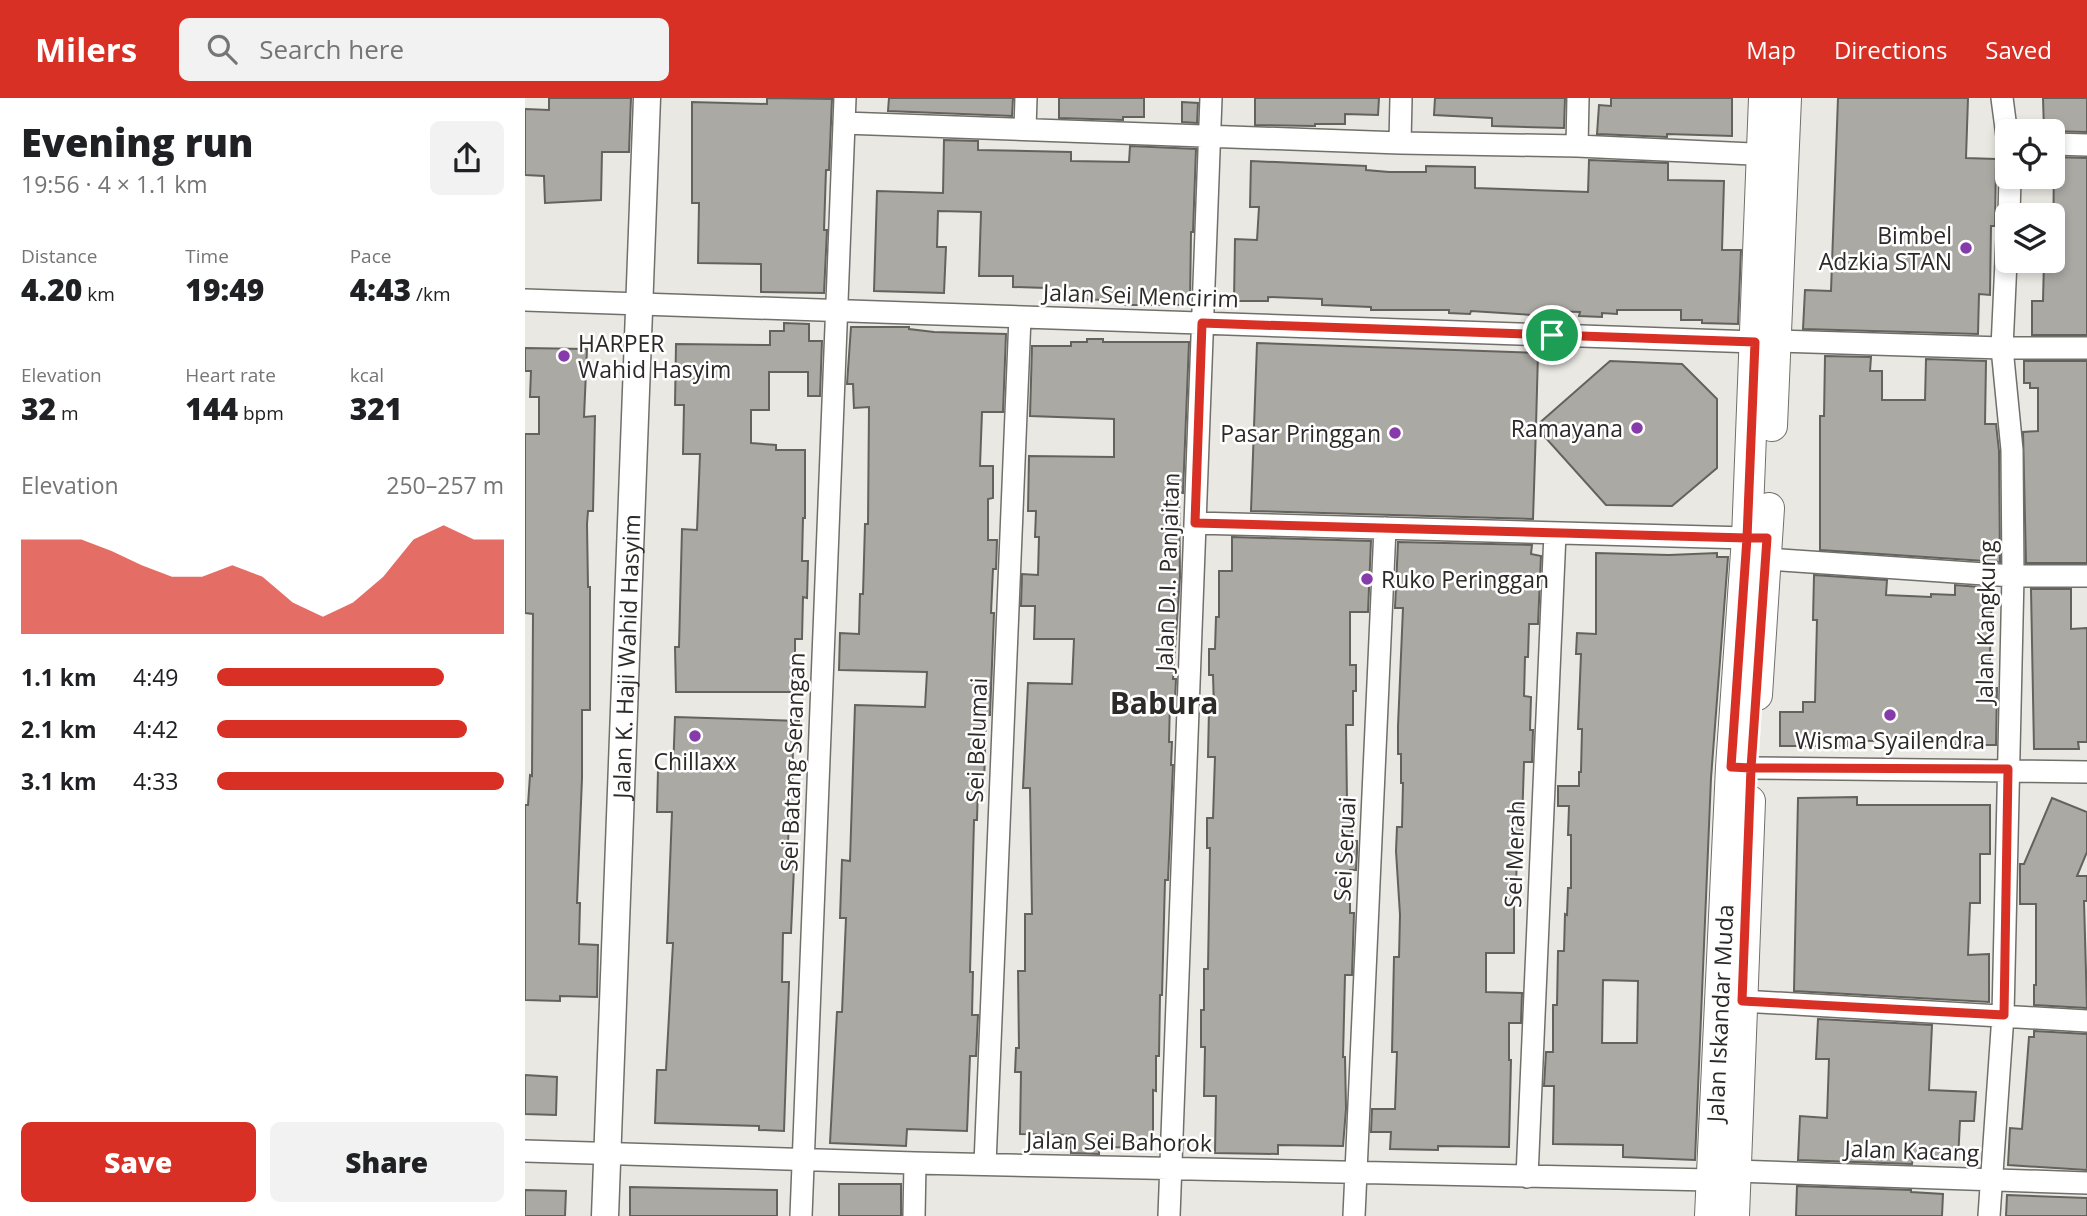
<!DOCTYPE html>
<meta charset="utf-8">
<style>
:root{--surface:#fff;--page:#f2f2f2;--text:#202124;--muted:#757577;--accent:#d93025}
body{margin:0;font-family:"Open Sans",sans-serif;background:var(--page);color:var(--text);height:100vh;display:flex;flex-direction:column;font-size:26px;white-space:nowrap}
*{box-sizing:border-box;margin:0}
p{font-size:23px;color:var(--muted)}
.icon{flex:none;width:38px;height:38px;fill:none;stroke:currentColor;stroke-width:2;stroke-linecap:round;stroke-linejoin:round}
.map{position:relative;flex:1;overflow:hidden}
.sheet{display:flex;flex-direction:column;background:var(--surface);width:525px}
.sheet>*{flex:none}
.tools{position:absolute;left:1470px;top:21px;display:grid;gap:14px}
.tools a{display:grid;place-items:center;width:70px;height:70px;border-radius:10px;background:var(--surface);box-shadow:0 4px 10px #0003;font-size:35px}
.pin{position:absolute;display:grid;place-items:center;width:60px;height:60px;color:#fff;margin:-30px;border:4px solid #fff;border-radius:50%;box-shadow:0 2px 7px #0007}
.round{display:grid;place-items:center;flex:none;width:74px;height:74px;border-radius:10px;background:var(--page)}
.head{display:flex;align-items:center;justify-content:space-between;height:119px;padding:0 21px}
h1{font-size:38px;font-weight:800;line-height:52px}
.figures{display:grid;grid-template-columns:repeat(3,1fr);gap:10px;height:119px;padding:7px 21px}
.figures div{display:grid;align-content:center}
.figures b{font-size:30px;font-weight:800}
.figures small{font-size:19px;font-weight:400}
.figures p{font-size:19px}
.chart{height:196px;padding:14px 21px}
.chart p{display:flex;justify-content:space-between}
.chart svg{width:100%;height:126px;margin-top:7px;fill:var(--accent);opacity:.7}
.button{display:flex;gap:14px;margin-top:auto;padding:14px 21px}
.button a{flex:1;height:80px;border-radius:10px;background:var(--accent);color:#fff;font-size:28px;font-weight:800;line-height:80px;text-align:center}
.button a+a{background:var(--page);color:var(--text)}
ul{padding:0 21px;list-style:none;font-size:23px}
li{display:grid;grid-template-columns:112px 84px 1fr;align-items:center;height:52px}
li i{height:18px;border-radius:9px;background:var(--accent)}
header{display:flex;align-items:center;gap:42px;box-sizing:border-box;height:98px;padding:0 35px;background:var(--accent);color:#fff}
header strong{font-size:33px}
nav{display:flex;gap:38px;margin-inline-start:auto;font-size:24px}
.search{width:490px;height:63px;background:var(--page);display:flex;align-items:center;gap:18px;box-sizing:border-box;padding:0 24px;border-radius:10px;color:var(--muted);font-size:26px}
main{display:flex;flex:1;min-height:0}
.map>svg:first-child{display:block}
.building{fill:#aba9a4;stroke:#64625d;stroke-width:2;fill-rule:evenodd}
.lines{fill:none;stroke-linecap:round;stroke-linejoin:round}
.minor-casing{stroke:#716f6a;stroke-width:24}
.tertiary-casing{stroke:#716f6a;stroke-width:29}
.secondary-casing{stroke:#716f6a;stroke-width:32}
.minor{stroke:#fff;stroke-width:21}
.tertiary{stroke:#fff;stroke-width:26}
.secondary{stroke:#fff;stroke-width:30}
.route-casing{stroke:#fff;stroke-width:14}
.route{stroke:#d93025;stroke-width:9}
.poi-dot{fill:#873aaa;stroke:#fff;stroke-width:2.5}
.labels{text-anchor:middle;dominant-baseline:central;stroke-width:5;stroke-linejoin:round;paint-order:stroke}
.poi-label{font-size:23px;fill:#2b2a28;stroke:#fff;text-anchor:end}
.street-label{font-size:23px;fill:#2b2a28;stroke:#fff}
.district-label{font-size:30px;font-weight:bold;fill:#2b2a28;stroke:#fff}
</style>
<header>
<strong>Milers</strong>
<div class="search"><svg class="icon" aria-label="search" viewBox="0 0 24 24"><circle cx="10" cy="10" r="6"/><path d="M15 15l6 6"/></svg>Search here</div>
<nav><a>Map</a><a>Directions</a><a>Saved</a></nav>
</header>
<main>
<section class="sheet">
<div class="head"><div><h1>Evening run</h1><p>19:56 · 4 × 1.1 km</p></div><a class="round"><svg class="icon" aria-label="share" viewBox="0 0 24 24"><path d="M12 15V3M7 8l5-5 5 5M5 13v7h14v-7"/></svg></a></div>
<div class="figures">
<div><p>Distance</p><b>4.20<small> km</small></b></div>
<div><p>Time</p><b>19:49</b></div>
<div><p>Pace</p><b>4:43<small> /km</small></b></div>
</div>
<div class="figures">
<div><p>Elevation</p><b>32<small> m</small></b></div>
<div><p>Heart rate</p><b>144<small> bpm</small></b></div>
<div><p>kcal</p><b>321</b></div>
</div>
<div class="chart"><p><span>Elevation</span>250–257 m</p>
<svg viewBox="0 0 160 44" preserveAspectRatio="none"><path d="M0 44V11L10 11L20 11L30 15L40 20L50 24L60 24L70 20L80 24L90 33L100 38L110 33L120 24L130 11L140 6L150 11L160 11V44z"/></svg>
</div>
<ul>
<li><b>1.1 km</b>4:49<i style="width:79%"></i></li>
<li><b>2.1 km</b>4:42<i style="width:87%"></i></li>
<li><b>3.1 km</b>4:33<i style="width:100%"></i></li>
</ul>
<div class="button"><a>Save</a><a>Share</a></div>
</section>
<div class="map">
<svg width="1562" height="1118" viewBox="0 0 1562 1118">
<rect width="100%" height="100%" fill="#eae8e2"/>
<path class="building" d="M24,0H106L104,54H77L76,102L20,105L19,78L0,77V11L24,12Z
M242,0L307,1L304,72H301L299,132H302L299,195L236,194V166L173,165L174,105H167V4L242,6Z
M364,0H488L487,18L363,13Z
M534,0H619V19H598V22L534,20Z
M730,0H854L853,17L820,16V26H790V28L730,27Z
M910,0H1040L1039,30L967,28V20L909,17Z
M1086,0H1207V38L1142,36V39L1072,36L1074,7L1086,8Z
M1313,0H1443L1441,60L1471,61L1470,128H1466L1465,197L1454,196L1453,236L1278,231L1280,192L1306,193Z
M1518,0H1562V34L1519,33Z
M657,4L673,5L672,25L657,24Z
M419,42L453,43V52L546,54V63L604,64L605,48L671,51L668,134H666L665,207H600V204H582V202L521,200L522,190L488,189V178H454L456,114L413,113L412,149H421L419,195L349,193L352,93L418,95Z
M1529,59L1562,60V237H1507V203H1518L1519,163H1528Z
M1064,62L1143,65V82L1199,83L1197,152H1216L1213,226L1177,225V222H1156V212H1092V216L1077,215V219L1054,218L1055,214L1024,213V218L946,213L945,216L924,215V212H846V209L797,207V201L743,199V203H709L710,141L732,142L734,109H725L726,63L841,68V72L864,74H901V68L950,69V90L1063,94Z
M259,225L284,226V243H297L295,298H283V274H244V312H226V345L251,347V352H280V420H278L277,463H283L282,500L278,499L277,541H270V594H151L150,549H154L157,431L172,432L175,356H158L159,307H150L151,246L245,247V233H259Z
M326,229H384V231L409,234L481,236L478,314H457L455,368H468V400L463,401V442H472L471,471H468L466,515H469L465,617H461L459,688L453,687L452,722H449L445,874H448L447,917H453L451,958H445L442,1033L382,1031L381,1048L305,1045L312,914H317L321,820H315L317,762L325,763L330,607L400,609L402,574L314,572L315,535L334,536L335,496H338L340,426H343L344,309L329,310L328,286H322Z
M562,241H578V244H664L658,395H654L655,479L648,581H651L650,602H645L644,644H647L646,667H648L643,782H640L637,897H635L634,958H631V993L628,992V1050L574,1049V1056L546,1055V1037L495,1036L496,974H490L491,950H494L493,873H500V816H507L505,690H498L503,585L547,586L549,541H509L510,508H496L497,476L513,477L514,439H510L511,413H503L504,358L589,359V321L505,318L507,248H546V244H562Z
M732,245L1013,255L1011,328L1085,263L1157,266L1192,301V370L1147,408L1081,407L1011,329L1008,421L726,413Z
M0,250L62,251L59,319L70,318L68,413H63L62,426L63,489H65V612H57V680L52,805H55L54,846L73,847L72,899L35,898V903L0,902V707H3L5,677L7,678L8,516L0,515V336H14V299H5L6,273H0Z
M1300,258L1346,259L1345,273H1357V302H1400L1401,261L1461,263L1460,326H1471L1474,353L1475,464L1295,452V318H1299Z
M1499,263H1562V465H1501L1498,334L1513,333V290H1505V285H1499Z
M707,439L846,443L843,514H825V567H831V593H828V627H821L822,705H827V743H832V754L831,772H825V815H829L827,877H820L818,959H820L821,1011L818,1048L753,1047V1056L690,1055L691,998H679L680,949H676V912H679V871H683L685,750H682V720H688L690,659H683L684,611H689L688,577H684V551H690L691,519H694V473H707Z
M873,444L1007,447L1006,456L1016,458L1013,526H1004L1003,559H1000L999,598L1006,599L1005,632H1008L1007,664H999L996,755H992L991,789H989V855H961V894L997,895L996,925H984V962H986L984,1049L913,1048V1052L865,1051L866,1034H846L847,1011H870L872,954H867L869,859H874L875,817L871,753L872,729H877L878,685H876V656H873V628L878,510H870Z
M1071,455L1144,457L1192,455V459H1203L1186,680L1170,1062L1098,1059V1047L1028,1046L1029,988H1019L1021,954H1028V907H1032L1033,853H1039L1040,816L1042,817L1043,790H1046V737H1043L1044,708H1033V688H1054V674H1056L1057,631H1053L1056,556H1051L1052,535L1071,536ZM1078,882L1113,883L1112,945H1077Z
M1289,477L1362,482L1361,497L1406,499V496L1430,497V487L1467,490L1464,590H1472L1471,647H1424V643L1375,644L1323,642V648H1255V614H1278V604H1290L1292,522H1288Z
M1506,491H1546V531L1562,530V644H1553L1554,651H1509Z
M150,619L274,623L273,650H268L267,691H272L271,722H264L262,768L269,769L266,835H258L257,884H264L259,1033L234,1032V1028L130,1025L132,972H141L148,845H142L147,714H132L133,672L148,673Z
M1332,699V707H1465V756H1455V805H1445L1443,857L1464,856V904L1269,893L1273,700Z
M1527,700L1562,714V754L1552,778H1562V803H1559L1562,910L1509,907V887H1511V806H1495V766H1499Z
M1293,921L1407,927L1404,992L1451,994L1449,1023H1435L1433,1062L1388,1060L1387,1066L1273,1062L1275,1018L1302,1020L1304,961H1291Z
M1509,933L1562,936V1072L1483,1067L1485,1030L1497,1031L1504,939H1509Z
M0,977L32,979L31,1017L0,1016Z
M314,1086H376V1118H314Z
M1272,1088L1386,1092V1094L1418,1096L1417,1118H1271Z
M105,1089L252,1092V1118H105Z
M0,1092L41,1093L40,1118H0Z
M1482,1097L1562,1100V1118H1481Z"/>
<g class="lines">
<g class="minor-casing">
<path id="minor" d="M1477,0L1482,38
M319,25L875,45L1052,48L1249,57
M500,31L501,0
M875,45L876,0
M1528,46L1562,47
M1052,48L1053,0
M1484,117L1485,79
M0,202L1230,244
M1251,243L1477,250H1562
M670,425L1222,440
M1242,461L1488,478H1562
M1226,670L1562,674
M1217,903L1562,923
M0,1053L390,1065L1186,1082
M460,1066L495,219
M1210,1073L1562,1085
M1002,1079L1030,435
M276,1118L320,0
M389,1118L390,1065
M644,1118L686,0
M829,1118L860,430
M1464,1118L1478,917L1488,478L1487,352L1477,250L1482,141"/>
</g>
<g class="tertiary-casing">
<g id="tertiary">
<path id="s1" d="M80,1118L122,0"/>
</g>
</g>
<g class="secondary-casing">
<g id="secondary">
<path d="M1247,328L1261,0"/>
<path d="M1232,597L1244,410"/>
<path id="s2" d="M1185,1118L1206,669L1222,440L1239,0"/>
<path d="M1209,1118L1225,703"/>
</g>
</g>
<use href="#minor" class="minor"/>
<use href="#tertiary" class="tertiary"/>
<use href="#secondary" class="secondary"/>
</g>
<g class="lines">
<g class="route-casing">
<path id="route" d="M1027,237L677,225L670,425L1222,440L1206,669L1226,670L1217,903L1479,917L1483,671L1226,670L1242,440H1222L1230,244L1027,237"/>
</g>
<use href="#route" class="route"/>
</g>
<g class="poi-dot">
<circle cx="1441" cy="150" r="7"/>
<circle cx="39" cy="258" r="7"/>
<circle cx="1112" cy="330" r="7"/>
<circle cx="870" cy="335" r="7"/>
<circle cx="842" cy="481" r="7"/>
<circle cx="1365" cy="617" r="7"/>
<circle cx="170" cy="638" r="7"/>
</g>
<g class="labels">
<g class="poi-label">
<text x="1427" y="137">Bimbel<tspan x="1427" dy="26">Adzkia STAN</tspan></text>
<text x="53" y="245" text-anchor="start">HARPER<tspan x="53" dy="26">Wahid Hasyim</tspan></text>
<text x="1098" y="330">Ramayana</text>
<text x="856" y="335">Pasar Pringgan</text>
<text x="856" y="481" text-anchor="start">Ruko Peringgan</text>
<text x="1365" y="642" text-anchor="middle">Wisma Syailendra</text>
<text x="170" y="663" text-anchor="middle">Chillaxx</text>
</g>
<g class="street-label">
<text transform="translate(616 197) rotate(2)">Jalan Sei Mencirim</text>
<text transform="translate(642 474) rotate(-88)">Jalan D.I. Panjaitan</text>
<text transform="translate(1460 524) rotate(-89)">Jalan Kangkung</text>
<text stroke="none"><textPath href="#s1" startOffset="560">Jalan K. Haji Wahid Hasyim</textPath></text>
<text transform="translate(451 642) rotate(-88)">Sei Belumai</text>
<text transform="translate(267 664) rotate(-88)">Sei Batang Serangan</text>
<text transform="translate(819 751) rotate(-87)">Sei Seruai</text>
<text transform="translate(989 756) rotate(-88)">Sei Merah</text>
<text stroke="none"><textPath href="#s2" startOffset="203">Jalan Iskandar Muda</textPath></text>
<text transform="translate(594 1043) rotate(1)">Jalan Sei Bahorok</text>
<text transform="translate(1387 1052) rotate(2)">Jalan Kacang</text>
</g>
<g class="district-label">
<text x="639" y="604">Babura</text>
</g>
</g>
</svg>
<div class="tools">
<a><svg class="icon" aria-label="locate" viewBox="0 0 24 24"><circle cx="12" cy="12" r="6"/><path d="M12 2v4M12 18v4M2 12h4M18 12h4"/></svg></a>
<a><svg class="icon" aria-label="layers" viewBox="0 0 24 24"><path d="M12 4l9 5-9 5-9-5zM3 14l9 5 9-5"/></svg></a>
</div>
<div class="pin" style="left:1027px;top:237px;background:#1e9e55"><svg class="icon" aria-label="arrive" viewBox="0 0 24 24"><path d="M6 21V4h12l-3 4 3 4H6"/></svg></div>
</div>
</main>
